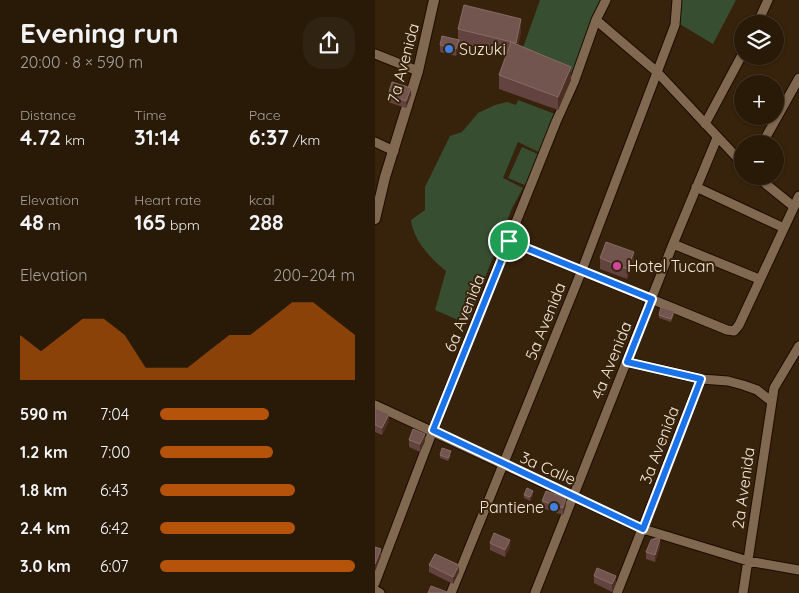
<!DOCTYPE html>
<meta charset="utf-8">
<style>
:root{--surface:#291a08;--page:#312312;--text:#f1f3f6;--muted:#a5a19c;--line:#453829;--accent:#b45309}
body{margin:0;font-family:Quicksand,sans-serif;background:var(--page);color:var(--text);height:100vh;display:flex;flex-direction:column;font-size:19px;white-space:nowrap}
*{box-sizing:border-box;margin:0}
p{font-size:16px;color:var(--muted)}
.icon{flex:none;width:28px;height:28px;fill:none;stroke:currentColor;stroke-width:2;stroke-linecap:round;stroke-linejoin:round}
.map{position:relative;flex:1;overflow:hidden}
.panel{display:flex;flex-direction:column;background:var(--surface);width:375px}
.panel>*{flex:none}
.buttons{position:absolute;left:359px;top:15px;display:grid;gap:10px}
.buttons a{display:grid;place-items:center;width:50px;height:50px;border-radius:50%;background:var(--surface);box-shadow:0 1px 4px #0004,0 0 0 1px var(--line);font-size:25px}
.pin{position:absolute;display:grid;place-items:center;width:42px;height:42px;color:#fff;margin:-21px;border:2px solid #fff;border-radius:50%;box-shadow:0 1px 5px #0007}
.round{display:grid;place-items:center;flex:none;width:52px;height:52px;border-radius:20px;background:var(--page)}
.headline{display:flex;align-items:center;justify-content:space-between;height:85px;padding:0 20px}
h1{font-size:28px;font-weight:800;line-height:38px}
.stats{display:grid;grid-template-columns:repeat(3,1fr);gap:8px;height:85px;padding:5px 20px}
.stats div{display:grid;align-content:center}
.stats b{font-size:21px;font-weight:800}
.stats small{font-size:14px;font-weight:400}
.stats p{font-size:14px}
.chart{height:140px;padding:10px 20px}
.chart p{display:flex;justify-content:space-between}
.chart svg{width:100%;height:90px;margin-top:5px;fill:var(--accent);opacity:.7}
ul{padding:0 20px;list-style:none;font-size:16px}
li{display:grid;grid-template-columns:80px 60px 1fr;align-items:center;height:38px}
li i{height:12px;border-radius:6px;background:var(--accent)}
main{display:flex;flex:1;min-height:0}
.map>svg:first-child{display:block}
.green{fill:#384e31}
.lines{fill:none;stroke-linecap:round;stroke-linejoin:round}
.minor-casing{stroke:#1e0b00;stroke-width:11}
.tertiary-casing{stroke:#1e0b00;stroke-width:12}
.minor{stroke:#816850;stroke-width:9}
.tertiary{stroke:#816850;stroke-width:10}
.wall{fill:#63433f}
.shaded-wall{fill:#4b2f23}
.building{fill:#73554f;stroke:#876c64}
.route-casing{stroke:#fff;stroke-width:10}
.route{stroke:#1a73e8;stroke-width:6}
.shop-dot{fill:#3f7fe0;stroke:#37220b;stroke-width:2}
.hotel-dot{fill:#d1479c;stroke:#37220b;stroke-width:2}
.labels{text-anchor:middle;dominant-baseline:central;stroke-width:4;stroke-linejoin:round;paint-order:stroke}
.poi-label{font-size:16px;fill:#f4e6d8;stroke:#37220b;text-anchor:start}
.street-label{font-size:16px;fill:#f4e6d8;stroke:#37220b}
</style>
<main>
<section class="panel">
<div class="headline"><div><h1>Evening run</h1><p>20:00 · 8 × 590 m</p></div><a class="round"><svg class="icon" aria-label="share" viewBox="0 0 24 24"><path d="M12 15V3M7 8l5-5 5 5M5 13v7h14v-7"/></svg></a></div>
<div class="stats">
<div><p>Distance</p><b>4.72<small> km</small></b></div>
<div><p>Time</p><b>31:14</b></div>
<div><p>Pace</p><b>6:37<small> /km</small></b></div>
</div>
<div class="stats">
<div><p>Elevation</p><b>48<small> m</small></b></div>
<div><p>Heart rate</p><b>165<small> bpm</small></b></div>
<div><p>kcal</p><b>288</b></div>
</div>
<div class="chart"><p><span>Elevation</span>200–204 m</p>
<svg viewBox="0 0 160 44" preserveAspectRatio="none"><path d="M0 44V22L10 30L20 22L30 14L40 14L50 22L60 38L70 38L80 38L90 30L100 22L110 22L120 14L130 6L140 6L150 14L160 22V44z"/></svg>
</div>
<ul>
<li><b>590 m</b>7:04<i style="width:56%"></i></li>
<li><b>1.2 km</b>7:00<i style="width:58%"></i></li>
<li><b>1.8 km</b>6:43<i style="width:69%"></i></li>
<li><b>2.4 km</b>6:42<i style="width:69%"></i></li>
<li><b>3.0 km</b>6:07<i style="width:100%"></i></li>
</ul>
</section>
<div class="map">
<svg width="424" height="593" viewBox="0 0 424 593">
<rect width="100%" height="100%" fill="#37220b"/>
<path class="green" d="M165,0H234L204,79L145,56Z
M304,0H361L338,44L303,23Z
M143,100L188,117L172,156L143,142L128,178L148,188L137,208L92,324L60,310L71,271C56,259 38,240 36,220L50,210V187L75,136L87,132L103,113L120,105L132,102L141,105Z
M147,147L165,155L152,186L133,178Z"/>
<g class="lines">
<g class="minor-casing">
<path id="minor" d="M221,20L282,72L368,164
M382,24L393,0
M0,54L43,71
M330,124L368,53
M0,142L19,151
M387,144L424,78
M381,176L418,206
M321,187L409,228
M134,241L352,330L359,331L364,325L424,196
M298,244L384,279
M252,362L326,379L353,381L368,385L382,390L396,401
M0,405L268,529L373,561L424,570
M0,583L58,430L181,122L199,82L221,20L231,0
M0,590L5,593
M76,593L207,270L300,25L302,0
M160,593L298,244L342,138
M242,593L326,379
M368,593L399,388L424,346"/>
</g>
<g class="tertiary-casing">
<path id="tertiary" d="M0,219L10,177L43,71L59,0"/>
</g>
<use href="#minor" class="minor"/>
<use href="#tertiary" class="tertiary"/>
</g>
<path class="wall" d="M83,29L146,32L143,45L196,80L183,110L124,89V75L132,54L84,43V47L81,56L65,52V45L83,40Z
M13,95H36L31,108L13,102Z
M225,258L259,263L252,279L225,269Z
M299,314L296,322L284,318V315Z
M0,408L14,421L7,435L0,432Z
M34,440L50,441L45,452L34,447Z
M65,455H76L73,461L65,458Z
M149,495H158L155,501L149,498Z
M167,501L191,505L188,515L167,508Z
M115,543L135,547L130,557L115,550Z
M285,546L280,562L271,559V552Z
M54,565L84,572L78,584L54,572Z
M219,576L241,583L237,592L219,583Z"/>
<path class="shaded-wall" d="M146,19V32L141,56V43Z
M84,40V47L81,56V49Z
M196,67V80L183,110V97Z
M36,88V95L31,108V101Z
M259,252V263L252,279V269Z
M14,414V421L7,435V428Z
M50,434V441L45,452V444Z
M158,491V495L155,501V497Z
M191,498V505L188,515V508Z
M285,539V546L280,562V555Z
M135,540V547L130,557V550Z
M6,549V556L0,571V564Z
M84,565V572L78,584V577Z
M241,576V583L237,592V584Z"/>
<path class="building" d="M89,5L146,19L141,43L83,29Z
M67,36L84,40L81,49L65,45Z
M136,42L196,67L183,97L124,75Z
M17,82L36,88L31,101L13,95Z
M231,242L259,252L252,269L225,258Z
M286,307L299,311L296,319L284,315Z
M0,408L14,414L7,428L0,425Z
M38,429L50,434L45,444L34,440Z
M67,448L76,451L73,458L65,455Z
M152,488L158,491L155,497L149,495Z
M171,491L191,498L188,508L167,501Z
M119,533L135,540L130,550L115,543Z
M281,538L285,539L280,555L271,552L276,540Z
M0,547L6,549L0,564Z
M60,554L84,565L78,577L54,565Z
M222,568L241,576L237,584L219,576Z
M56,586L72,592L71,593H53Z"/>
<g class="lines">
<g class="route-casing">
<path id="route" d="M134,241L277,299L252,362L326,379L268,529L58,430Z"/>
</g>
<use href="#route" class="route"/>
</g>
<g class="shop-dot">
<circle cx="74" cy="49" r="5"/>
<circle cx="179" cy="507" r="5"/>
</g>
<circle class="hotel-dot" cx="242" cy="266" r="5"/>
<g class="labels">
<g class="poi-label">
<text x="84" y="49">Suzuki</text>
<text x="252" y="266">Hotel Tucan</text>
<text x="169" y="507" text-anchor="end">Pantiene</text>
</g>
<g class="street-label">
<text transform="translate(28 63) rotate(-75)">7a Avenida</text>
<text transform="translate(89 313) rotate(-68)">6a Avenida</text>
<text transform="translate(170 321) rotate(-68)">5a Avenida</text>
<text transform="translate(236 360) rotate(-68)">4a Avenida</text>
<text transform="translate(284 445) rotate(-69)">3a Avenida</text>
<text transform="translate(173 468) rotate(24)">3a Calle</text>
<text transform="translate(368 488) rotate(-82)">2a Avenida</text>
</g>
</g>
</svg>
<div class="buttons">
<a><svg class="icon" aria-label="layers" viewBox="0 0 24 24"><path d="M12 4l9 5-9 5-9-5zM3 14l9 5 9-5"/></svg></a>
<a>+</a>
<a>−</a>
</div>
<div class="pin" style="left:134px;top:241px;background:#1e9e55"><svg class="icon" aria-label="arrive" viewBox="0 0 24 24"><path d="M6 21V4h12l-3 4 3 4H6"/></svg></div>
</div>
</main>
